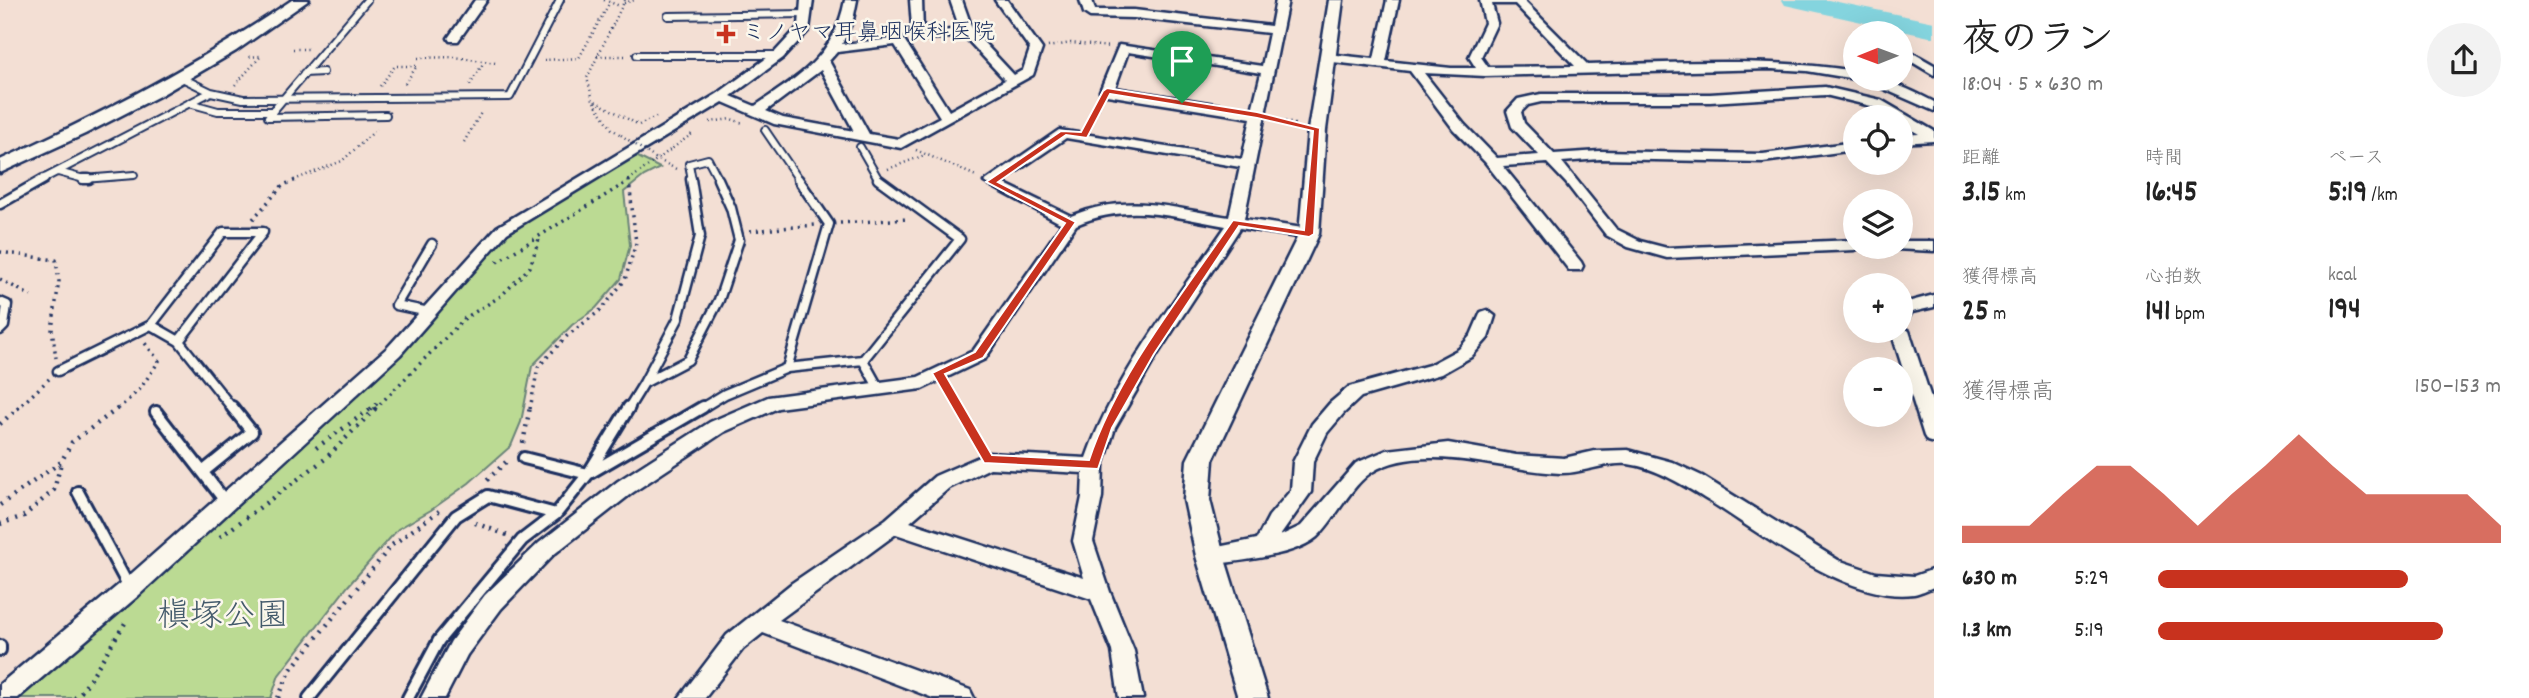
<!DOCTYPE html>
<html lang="ja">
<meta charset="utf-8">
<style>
:root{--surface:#fff;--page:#f2f2f2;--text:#222;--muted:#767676;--accent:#c8321e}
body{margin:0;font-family:Dekko,"Klee One",sans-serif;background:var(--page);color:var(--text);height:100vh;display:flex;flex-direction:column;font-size:26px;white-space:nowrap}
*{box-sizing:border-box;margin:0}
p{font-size:23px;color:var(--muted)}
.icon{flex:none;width:38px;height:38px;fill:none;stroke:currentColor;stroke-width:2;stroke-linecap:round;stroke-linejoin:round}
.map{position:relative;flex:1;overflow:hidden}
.details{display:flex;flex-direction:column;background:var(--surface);width:595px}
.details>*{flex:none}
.needle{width:46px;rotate:269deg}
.buttons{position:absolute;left:1843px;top:21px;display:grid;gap:14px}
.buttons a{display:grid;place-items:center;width:70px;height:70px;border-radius:50%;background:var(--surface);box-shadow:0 7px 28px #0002;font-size:35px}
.pin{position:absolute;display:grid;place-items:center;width:60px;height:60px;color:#fff;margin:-72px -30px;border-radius:50% 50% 50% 0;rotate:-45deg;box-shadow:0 0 7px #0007}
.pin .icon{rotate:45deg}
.round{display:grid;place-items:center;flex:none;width:74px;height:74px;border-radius:37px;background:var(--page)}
.overview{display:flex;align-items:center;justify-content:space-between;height:119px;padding:0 28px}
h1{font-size:38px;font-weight:700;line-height:52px}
.metrics{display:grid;grid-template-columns:repeat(3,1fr);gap:10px;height:119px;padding:7px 28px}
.metrics div{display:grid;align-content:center}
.metrics b{font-size:30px;font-weight:700}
.metrics small{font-size:19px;font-weight:400}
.metrics p{font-size:19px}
.chart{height:196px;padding:14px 28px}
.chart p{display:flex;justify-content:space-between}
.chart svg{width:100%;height:126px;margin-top:7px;fill:var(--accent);opacity:.7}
ul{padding:0 28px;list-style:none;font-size:23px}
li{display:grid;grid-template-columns:112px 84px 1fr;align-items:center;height:52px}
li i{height:18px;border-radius:9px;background:var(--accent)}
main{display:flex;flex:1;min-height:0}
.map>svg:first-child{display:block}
.green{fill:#bbda93;stroke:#6b8478;stroke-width:2}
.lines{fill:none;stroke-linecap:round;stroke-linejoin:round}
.river{fill:#84d4de;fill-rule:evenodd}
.service-far2-casing{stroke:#1b2f5e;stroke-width:10}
.service-far1-casing{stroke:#1b2f5e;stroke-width:13}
.service-casing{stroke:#1b2f5e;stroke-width:16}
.minor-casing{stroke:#1b2f5e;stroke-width:5}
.tertiary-casing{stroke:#1b2f5e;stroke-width:5}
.path-far2{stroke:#1b2f5e;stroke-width:2.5;stroke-dasharray:1 3.5;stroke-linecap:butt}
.path-far1{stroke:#1b2f5e;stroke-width:3.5;stroke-dasharray:2 5;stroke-linecap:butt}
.path{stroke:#1b2f5e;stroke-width:4.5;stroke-dasharray:2 6;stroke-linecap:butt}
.service-far2{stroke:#fbf7ec;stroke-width:6}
.service-far1{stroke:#fbf7ec;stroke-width:8}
.service{stroke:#fbf7ec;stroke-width:10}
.minor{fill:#fbf7ec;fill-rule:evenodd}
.tertiary{fill:#fbf7ec;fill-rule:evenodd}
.path-bridge{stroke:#1b2f5e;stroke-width:2.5;stroke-dasharray:1 3.5;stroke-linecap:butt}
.route{fill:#c8321e;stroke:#fff;stroke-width:2;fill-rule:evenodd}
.poi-dot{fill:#c8321e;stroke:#fbf7ec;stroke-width:2.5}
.labels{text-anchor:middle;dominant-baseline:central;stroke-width:5;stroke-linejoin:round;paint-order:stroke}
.far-poi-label{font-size:23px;fill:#1b2f5e;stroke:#fbf7ec;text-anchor:start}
.near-park-label{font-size:33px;fill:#435a6b;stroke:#fbf7ec}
</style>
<main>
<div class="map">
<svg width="1934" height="698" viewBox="0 0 1934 698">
<rect width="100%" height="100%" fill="#f3dfd4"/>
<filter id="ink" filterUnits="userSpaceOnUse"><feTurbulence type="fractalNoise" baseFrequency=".0143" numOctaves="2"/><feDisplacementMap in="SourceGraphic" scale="14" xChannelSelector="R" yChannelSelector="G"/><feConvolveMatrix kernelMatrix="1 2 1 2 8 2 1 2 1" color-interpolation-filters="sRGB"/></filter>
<g filter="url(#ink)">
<path class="green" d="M636,156L660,168L644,176L624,192L630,245L621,279L596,308L572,325L532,366L521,422L511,446L469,483L431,510L398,529L348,586L279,675L271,698H11L415,340C442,305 470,267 503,238C542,205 591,181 636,156Z"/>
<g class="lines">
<path class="river" d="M1782,0H1828L1934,22V38L1794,7L1785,5Z"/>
<g class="service-far2-casing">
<path id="service-far2" d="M367,0L268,117L386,115
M668,16L807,14
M637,55H779
M304,73L323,72
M211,92L243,99L510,97L560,0
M189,103L218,111H272
M765,130L799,180
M860,147L879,180
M58,172L84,179L134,175
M41,180L211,92L180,77
M692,180L689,164L708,159L719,180"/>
</g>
<g class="service-far1-casing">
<path id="service-far1" d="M83,179H89
M798,179L829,224L787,368L863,360
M0,204L44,179
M223,232H263L179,341L151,325Z
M0,302L7,305L4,326L0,330
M429,312L396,305L432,244
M179,341L233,409
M58,371L151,325
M644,383L678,319L700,236L691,179
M644,383L688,360L719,300L739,240L731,208L718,179
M878,387L863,360L960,239L878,179
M628,409L644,383
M700,409L725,394L787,368"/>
</g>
<g class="service-casing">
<path id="service" d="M629,407L588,474L703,407
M156,412L225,501
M204,471L252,432L232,407
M78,492L130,589
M0,646V650
M309,698L456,516L488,496L556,514
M408,698L439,640L522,540L556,514L588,474L524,458"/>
</g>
<g class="minor-casing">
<path id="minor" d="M475,0H487L458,41H450L448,38Z
M801,0H813L809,30L783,58L731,96L755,106C800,75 834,57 845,0H857L853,20L842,44L903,38L949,111L1005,80L964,36L913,40L910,0H922L923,33L960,29L950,0H962L973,31L1014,75L1023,70L1030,49L995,0H1007L1042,49L1033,75L901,148L774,124L723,102L507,233L400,355L138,596L18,698H0V684L122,582L388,347L497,227L717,94L775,52L799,26ZM895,45L940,117L899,139L869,134L829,61L837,52ZM821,70L854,131L783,118L766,111Z
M1080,0H1092L1095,10H1134L1271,26L1276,0H1288L1244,219L1309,229L1317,234L1309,239L1240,228L1157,355L1115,428L1103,466L1102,497L1093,541L1110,592L1134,651L1143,698H1119L1112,651L1091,599L896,534L779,620L970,690L974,698H933L763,633L743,649L705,698H679L727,635L792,583L886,519L935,476L988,453L1086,458C1116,374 1176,299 1226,226C1171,217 1129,202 1076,225L985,359L922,389L778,408L724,432L632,493L553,555L501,609L467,655L445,698H421L451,641L485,595L539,543L618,481L710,422L768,397L918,377L973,351L1062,224L984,182L1059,130L1242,159L1251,118L1107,95L1100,91L1119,45L1262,66L1269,33L1134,18L1090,17L1084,13ZM1128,52L1261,73L1252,110L1115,88ZM1066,138L1240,167L1229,217C1173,208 1126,192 1071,216L1001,182ZM990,468L1083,473L1082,497L1073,541L1084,578L910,522L949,488Z
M1387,0H1399L1386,61L1451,68H1476L1469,57L1485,23L1480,0H1523L1588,65C1678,63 1767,57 1855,71V79L1807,71L1772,69L1485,76L1424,73L1464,124L1497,158L1539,155L1512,127L1507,111L1518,99L1541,94H1710L1825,87L1881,100L1934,131V141L1900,143V135L1919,134L1900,123V117H1891L1871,106L1825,95L1710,102H1541L1528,105L1521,112L1524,123L1554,154L1600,151L1763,154L1855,142V150L1763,162L1600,159L1562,162L1616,229L1640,241L1667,248L1855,240V247H1862L1855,250L1667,258L1628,247L1606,235L1566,183L1547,163L1503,166L1581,262L1583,266L1581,270H1569L1485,162L1454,130L1410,71L1324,61V55L1328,54L1374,59ZM1492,4H1515L1575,66L1488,67L1481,57L1497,23Z
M1906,49L1934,65V75L1902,56L1900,52Z
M1861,79C1889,79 1909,89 1934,102V111Z
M1900,241H1934V251L1894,249L1893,247H1900Z
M1934,295V307L1912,312L1906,321L1900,323V304Z
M1487,310L1495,316L1488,338L1471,357L1441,374L1361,397L1344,413L1327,433L1313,462L1311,492L1280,536L1301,526L1356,463L1387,450L1448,443L1516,455L1564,458L1595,451L1628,450L1672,462L1702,476L1838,560L1876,573L1914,576L1934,569V587C1928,589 1920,593 1914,594C1849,603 1762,534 1709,501C1685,486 1657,468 1628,464C1603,462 1582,474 1560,473C1503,471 1422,441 1372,472C1351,485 1336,519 1317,537C1293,557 1240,560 1210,565L1203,562L1199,556L1203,550L1257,539L1269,516L1291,490L1293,462L1312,424L1330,403L1349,387L1429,365L1459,349L1471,335L1481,312Z
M1900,325L1909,331L1934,407V443L1927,441L1924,436L1891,331H1900Z"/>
</g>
<g class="tertiary-casing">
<path id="tertiary" d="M292,0H309L236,51L161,95L85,134L0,173V160C102,114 200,63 292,0Z
M1329,0H1343L1326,130L1319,234L1213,460L1210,500L1224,556L1268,698H1238L1196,556L1184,500L1187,460L1299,234L1308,130Z"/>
</g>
<path class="path-far2" d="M604,0L620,6
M625,0L587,78L593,100L639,125L656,117
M624,3L635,0
M1048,47L1071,43L1110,47
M293,49H308
M597,56H626
M418,58L455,57L496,63
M544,60L579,58L610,2
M235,85L261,56L246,57
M470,85L484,62
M380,86L395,66H417L404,85
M594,102L612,129L621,135
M1272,118L1298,125
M710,122L731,119L743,123
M1090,125L1101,103
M464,142L482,111
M916,150L976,176
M655,158L678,170
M888,169L925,155
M294,180L342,161L377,129
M629,180L692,134"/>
<path class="path-far1" d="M253,219L283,185L299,179
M840,223L909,219
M750,231L815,225
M0,252L56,260L59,282L52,329L56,358
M497,262L632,179
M0,279L31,296
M945,386L958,409
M17,409L49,379
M118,409L140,389L159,361L144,342
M370,409L378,403
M375,409L465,318L501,296L530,267L540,236
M530,409L538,367L567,336L601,310L625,280L636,243L629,181"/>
<path class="path" d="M957,407L980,446
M0,424L19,407
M523,443L530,407
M316,448L373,407
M487,480L509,459
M0,505L61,462L72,442L120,407
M475,523L507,535
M0,524L24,516L54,490L61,463
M220,537L325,459L377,407
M75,698L83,690L127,620
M278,698L291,669L392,545L439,511"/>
<use href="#service-far2" class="service-far2"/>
<use href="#service-far1" class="service-far1"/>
<use href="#service" class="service"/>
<use href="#minor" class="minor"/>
<use href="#tertiary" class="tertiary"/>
<path class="path-bridge" d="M621,135L655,158"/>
</g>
</g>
<path class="route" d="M1107,88L1257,112L1320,128L1314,234L1309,237L1239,226L1154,354L1112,428L1098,469L984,463L932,373L975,352L1065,223L986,182L1061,131L1081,132L1103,91ZM1110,94L1257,118L1313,131L1304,230L1233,220C1181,296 1118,373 1089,460L992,455L945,374L983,358L1076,222L998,182L1066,135L1087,138Z"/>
<path class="poi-dot" d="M722.5 23.5h7v7h7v7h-7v7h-7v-7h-7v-7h7z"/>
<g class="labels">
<g class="far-poi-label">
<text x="742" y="34">ミノヤマ耳鼻咽喉科医院</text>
</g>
<g class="near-park-label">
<text x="223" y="618">槇塚公園</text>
</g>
</g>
</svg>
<div class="buttons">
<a><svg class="needle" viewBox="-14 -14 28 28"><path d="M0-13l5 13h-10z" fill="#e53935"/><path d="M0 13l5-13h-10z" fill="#767676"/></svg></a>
<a><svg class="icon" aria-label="locate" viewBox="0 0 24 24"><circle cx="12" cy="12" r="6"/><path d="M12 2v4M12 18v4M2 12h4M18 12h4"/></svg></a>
<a><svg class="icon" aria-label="layers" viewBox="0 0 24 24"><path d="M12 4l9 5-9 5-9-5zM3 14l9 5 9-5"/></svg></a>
<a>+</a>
<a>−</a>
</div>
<div class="pin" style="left:1182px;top:103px;background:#1e9e55"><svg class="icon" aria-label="arrive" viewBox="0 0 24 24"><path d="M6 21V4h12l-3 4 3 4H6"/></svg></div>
</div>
<section class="details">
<div class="overview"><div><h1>夜のラン</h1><p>18:04 · 5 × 630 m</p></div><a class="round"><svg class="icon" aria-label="share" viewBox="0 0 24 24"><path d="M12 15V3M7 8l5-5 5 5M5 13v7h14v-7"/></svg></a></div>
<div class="metrics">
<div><p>距離</p><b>3.15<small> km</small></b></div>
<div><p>時間</p><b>16:45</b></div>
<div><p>ペース</p><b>5:19<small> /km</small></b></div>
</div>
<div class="metrics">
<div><p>獲得標高</p><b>25<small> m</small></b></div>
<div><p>心拍数</p><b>141<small> bpm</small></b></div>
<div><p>kcal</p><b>194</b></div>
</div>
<div class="chart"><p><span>獲得標高</span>150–153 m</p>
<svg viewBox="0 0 160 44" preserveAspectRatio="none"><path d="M0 44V38L10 38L20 38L30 27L40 17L50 17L60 27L70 38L80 27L90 17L100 6L110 17L120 27L130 27L140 27L150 27L160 38V44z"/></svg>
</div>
<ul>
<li><b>630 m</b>5:29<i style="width:73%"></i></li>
<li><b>1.3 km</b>5:19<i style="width:83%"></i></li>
</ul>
</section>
</main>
